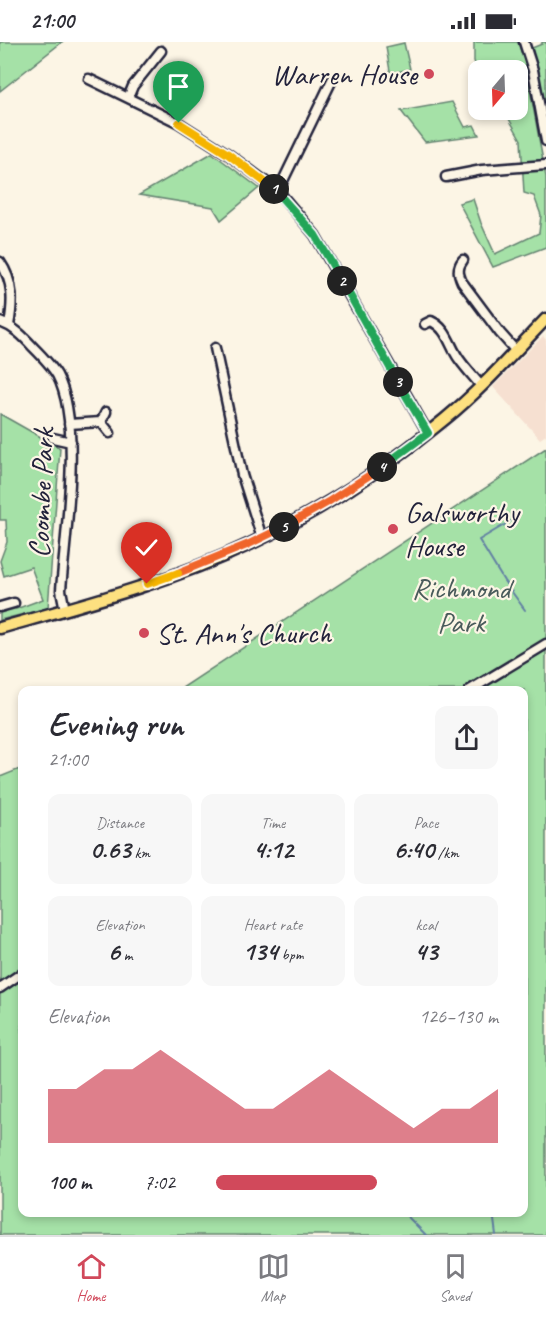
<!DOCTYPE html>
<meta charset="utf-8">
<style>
:root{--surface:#fff;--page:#f7f7f7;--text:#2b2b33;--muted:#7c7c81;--line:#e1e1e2;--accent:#d1495b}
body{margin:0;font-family:Caveat,sans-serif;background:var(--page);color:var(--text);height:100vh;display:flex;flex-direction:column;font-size:22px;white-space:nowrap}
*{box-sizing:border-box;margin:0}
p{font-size:20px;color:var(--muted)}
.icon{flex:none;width:33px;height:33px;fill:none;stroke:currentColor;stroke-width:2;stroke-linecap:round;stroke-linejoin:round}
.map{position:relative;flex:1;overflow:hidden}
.sheet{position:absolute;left:18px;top:644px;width:510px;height:531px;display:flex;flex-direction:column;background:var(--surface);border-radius:12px;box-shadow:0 3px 9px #0003}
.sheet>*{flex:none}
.needle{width:39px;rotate:199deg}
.fabs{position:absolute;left:468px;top:18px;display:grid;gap:12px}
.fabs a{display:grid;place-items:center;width:60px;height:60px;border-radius:12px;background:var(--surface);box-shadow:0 3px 9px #0003;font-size:30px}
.pin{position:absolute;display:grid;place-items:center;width:51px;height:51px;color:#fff;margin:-62px -26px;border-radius:50% 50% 50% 0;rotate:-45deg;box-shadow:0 0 6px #0007}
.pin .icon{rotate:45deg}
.km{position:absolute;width:30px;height:30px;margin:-15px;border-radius:50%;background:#222;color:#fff;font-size:16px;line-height:30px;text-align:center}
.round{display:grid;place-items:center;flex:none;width:63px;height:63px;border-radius:12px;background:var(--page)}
.summary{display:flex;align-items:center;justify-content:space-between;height:102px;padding:0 30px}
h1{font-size:33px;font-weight:700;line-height:45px}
.metrics{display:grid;grid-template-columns:repeat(3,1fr);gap:9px;height:102px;padding:6px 30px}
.metrics div{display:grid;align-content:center;border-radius:12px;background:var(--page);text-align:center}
.metrics b{font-size:26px;font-weight:700}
.metrics small{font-size:16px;font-weight:400}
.metrics p{font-size:16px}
.chart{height:168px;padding:12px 30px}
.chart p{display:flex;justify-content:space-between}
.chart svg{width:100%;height:108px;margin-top:6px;fill:var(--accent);opacity:.7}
ul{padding:0 30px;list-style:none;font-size:20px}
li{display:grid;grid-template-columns:96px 72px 1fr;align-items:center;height:45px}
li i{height:15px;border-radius:8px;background:var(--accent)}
.status{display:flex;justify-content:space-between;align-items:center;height:42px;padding:0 30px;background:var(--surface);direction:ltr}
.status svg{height:16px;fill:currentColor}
.dock{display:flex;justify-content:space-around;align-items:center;height:84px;border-top:2px solid var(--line);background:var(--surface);font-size:16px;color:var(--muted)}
.dock a{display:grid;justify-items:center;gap:3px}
.dock .on{color:var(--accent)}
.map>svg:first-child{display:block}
.built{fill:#f6e0d1}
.green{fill:#a5e1a7;stroke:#648271;stroke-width:1.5}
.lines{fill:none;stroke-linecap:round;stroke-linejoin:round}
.stream{stroke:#6280a3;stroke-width:2}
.minor-casing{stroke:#22223b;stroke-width:13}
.major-casing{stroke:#22223b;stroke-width:15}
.minor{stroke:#fcf5e5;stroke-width:8}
.major{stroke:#fde080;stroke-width:10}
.split-1-casing{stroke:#fff;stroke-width:12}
.split-2-casing{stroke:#fff;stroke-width:12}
.split-3-casing{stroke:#fff;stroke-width:12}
.split-4-casing{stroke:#fff;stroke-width:12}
.split-5-casing{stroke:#fff;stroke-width:12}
.split-6-casing{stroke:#fff;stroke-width:12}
.split-7-casing{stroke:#fff;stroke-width:12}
.split-1{stroke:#f5b400;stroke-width:8}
.split-2{stroke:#22a559;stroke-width:8}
.split-3{stroke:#22a559;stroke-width:8}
.split-4{stroke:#22a559;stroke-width:8}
.split-5{stroke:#f0652b;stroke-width:8}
.split-6{stroke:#f0652b;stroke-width:8}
.split-7{stroke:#f5b400;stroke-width:8}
.poi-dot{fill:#d1495b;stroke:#fcf5e5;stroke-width:2}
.labels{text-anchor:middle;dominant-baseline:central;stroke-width:4.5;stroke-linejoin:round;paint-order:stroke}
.poi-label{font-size:30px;fill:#22223b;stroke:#fcf5e5;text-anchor:start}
.street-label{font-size:30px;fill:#22223b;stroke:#fcf5e5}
.park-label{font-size:30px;fill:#495b5b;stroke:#fcf5e5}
</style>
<div class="status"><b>21:00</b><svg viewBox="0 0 49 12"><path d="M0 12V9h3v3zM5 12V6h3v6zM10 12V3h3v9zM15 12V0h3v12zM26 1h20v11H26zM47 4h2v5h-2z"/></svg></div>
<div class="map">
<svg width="546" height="1193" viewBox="0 0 546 1193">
<rect width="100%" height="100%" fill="#fcf5e5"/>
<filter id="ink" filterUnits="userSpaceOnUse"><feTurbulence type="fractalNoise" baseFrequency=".0167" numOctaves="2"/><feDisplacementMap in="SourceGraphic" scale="12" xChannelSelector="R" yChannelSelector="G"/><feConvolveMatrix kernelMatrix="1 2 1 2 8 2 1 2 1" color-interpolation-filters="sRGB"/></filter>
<g filter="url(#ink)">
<path class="built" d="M543,294L546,298V393L540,397L493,345Z"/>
<path class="green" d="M0,0H62L0,49Z
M474,0H518L525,20L546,135V205L493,225L459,161L473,157L481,181L495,212L539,191L541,173L534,154L524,151L521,98L504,68H518V28L478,29L474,19Z
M542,0H546V59L543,60L532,6L542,2Z
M404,1L410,27L393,31L390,29L386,5Z
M452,60L465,85L474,83L479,93L425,100L401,69Z
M212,111L259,146L221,178L213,165L139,153Z
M0,372L60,406L48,566L0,578V567L15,563L16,567L43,557L31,525L4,534L0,519L7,500L6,478H0Z
M546,406V1193H0V735L22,726V1170H524V648H179Z"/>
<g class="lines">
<path class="stream" d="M511,479L479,498L504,539L525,568
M403,1170L426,1193
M493,1170L496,1193"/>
<g class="minor-casing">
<path id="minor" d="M524,0L533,28L546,99
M161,9L133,44L128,56L179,81L228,112L278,149L315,193L428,391
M89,37L128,56
M446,135L482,128L546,123
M278,149L332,38
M463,218C457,226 458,231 462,240L500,291L516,309
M0,220C14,240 13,261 9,283
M0,280C14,285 23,294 33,305C41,313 51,323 57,333C83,382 65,492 61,548L65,568
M425,282L431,279C448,287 449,303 459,317C466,327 474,335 481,344
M215,306L242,433L262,496
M101,380L106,370
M69,382L101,380L110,391
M53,396L71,400
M0,565L14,561
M470,648L546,602
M0,946L22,931"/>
</g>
<g class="major-casing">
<path id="major" d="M0,586C85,562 170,540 250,502C320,469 386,426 445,377C482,347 513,311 546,277"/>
</g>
<use href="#minor" class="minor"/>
<use href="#major" class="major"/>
</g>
</g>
<g class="lines" filter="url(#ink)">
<g class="split-1-casing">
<path id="split-1" d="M179,81L228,112L274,147"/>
</g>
<g class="split-2-casing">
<path id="split-2" d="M274,147L315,193L342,239"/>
</g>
<g class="split-3-casing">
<path id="split-3" d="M342,239L398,340"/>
</g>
<g class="split-4-casing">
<path id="split-4" d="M382,425L428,391L398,340"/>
</g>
<g class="split-5-casing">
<path id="split-5" d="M284,485L328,460L382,425"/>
</g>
<g class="split-6-casing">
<path id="split-6" d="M178,531L249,502L284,485"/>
</g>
<g class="split-7-casing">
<path id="split-7" d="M147,542L178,531"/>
</g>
<use href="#split-1" class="split-1"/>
<use href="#split-2" class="split-2"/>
<use href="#split-3" class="split-3"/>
<use href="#split-4" class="split-4"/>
<use href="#split-5" class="split-5"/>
<use href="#split-6" class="split-6"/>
<use href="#split-7" class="split-7"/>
</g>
<g class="poi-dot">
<circle cx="429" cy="32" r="6"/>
<circle cx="393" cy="487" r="6"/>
<circle cx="144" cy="591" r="6"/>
</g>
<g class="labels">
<g class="poi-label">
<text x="417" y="32" text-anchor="end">Warren House</text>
<text x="405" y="470">Galsworthy<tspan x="405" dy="34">House</tspan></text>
<text x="156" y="591">St. Ann's Church</text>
</g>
<g class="street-label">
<text transform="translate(41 451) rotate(-88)">Coombe Park</text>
</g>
<g class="park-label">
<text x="461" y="546">Richmond<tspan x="461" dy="34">Park</tspan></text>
</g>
</g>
</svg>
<div class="fabs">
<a><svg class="needle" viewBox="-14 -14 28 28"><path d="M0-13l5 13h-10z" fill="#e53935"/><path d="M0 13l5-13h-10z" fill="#7c7c81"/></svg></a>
</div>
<div class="pin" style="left:179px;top:81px;background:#1e9e55"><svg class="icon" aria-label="arrive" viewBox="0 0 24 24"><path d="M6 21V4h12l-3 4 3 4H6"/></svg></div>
<div class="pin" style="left:147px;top:542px;background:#d93025"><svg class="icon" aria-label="check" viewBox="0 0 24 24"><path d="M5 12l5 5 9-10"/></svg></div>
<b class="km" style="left:274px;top:147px">1</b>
<b class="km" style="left:342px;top:239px">2</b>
<b class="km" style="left:398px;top:340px">3</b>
<b class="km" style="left:382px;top:425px">4</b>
<b class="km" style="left:284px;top:485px">5</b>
<section class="sheet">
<div class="summary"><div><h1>Evening run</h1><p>21:00</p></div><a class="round"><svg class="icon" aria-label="share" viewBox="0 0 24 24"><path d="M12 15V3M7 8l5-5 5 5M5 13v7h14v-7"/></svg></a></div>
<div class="metrics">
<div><p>Distance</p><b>0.63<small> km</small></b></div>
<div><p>Time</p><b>4:12</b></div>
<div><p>Pace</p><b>6:40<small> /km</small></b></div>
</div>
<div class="metrics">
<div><p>Elevation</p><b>6<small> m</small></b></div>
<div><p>Heart rate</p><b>134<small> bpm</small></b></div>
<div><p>kcal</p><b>43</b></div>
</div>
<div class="chart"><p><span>Elevation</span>126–130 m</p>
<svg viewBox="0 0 160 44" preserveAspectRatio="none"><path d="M0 44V22L10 22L20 14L30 14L40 6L50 14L60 22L70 30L80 30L90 22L100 14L110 22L120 30L130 38L140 30L150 30L160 22V44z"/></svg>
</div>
<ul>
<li><b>100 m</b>7:02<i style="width:57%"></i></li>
</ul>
</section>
</div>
<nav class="dock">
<a class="on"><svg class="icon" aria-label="home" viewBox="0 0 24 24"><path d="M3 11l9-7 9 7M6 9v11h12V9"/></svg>Home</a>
<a><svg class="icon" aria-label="map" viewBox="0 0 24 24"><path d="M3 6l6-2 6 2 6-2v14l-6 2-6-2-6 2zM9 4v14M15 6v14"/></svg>Map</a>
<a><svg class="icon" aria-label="saved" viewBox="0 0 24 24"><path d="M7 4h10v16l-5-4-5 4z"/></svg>Saved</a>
</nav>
